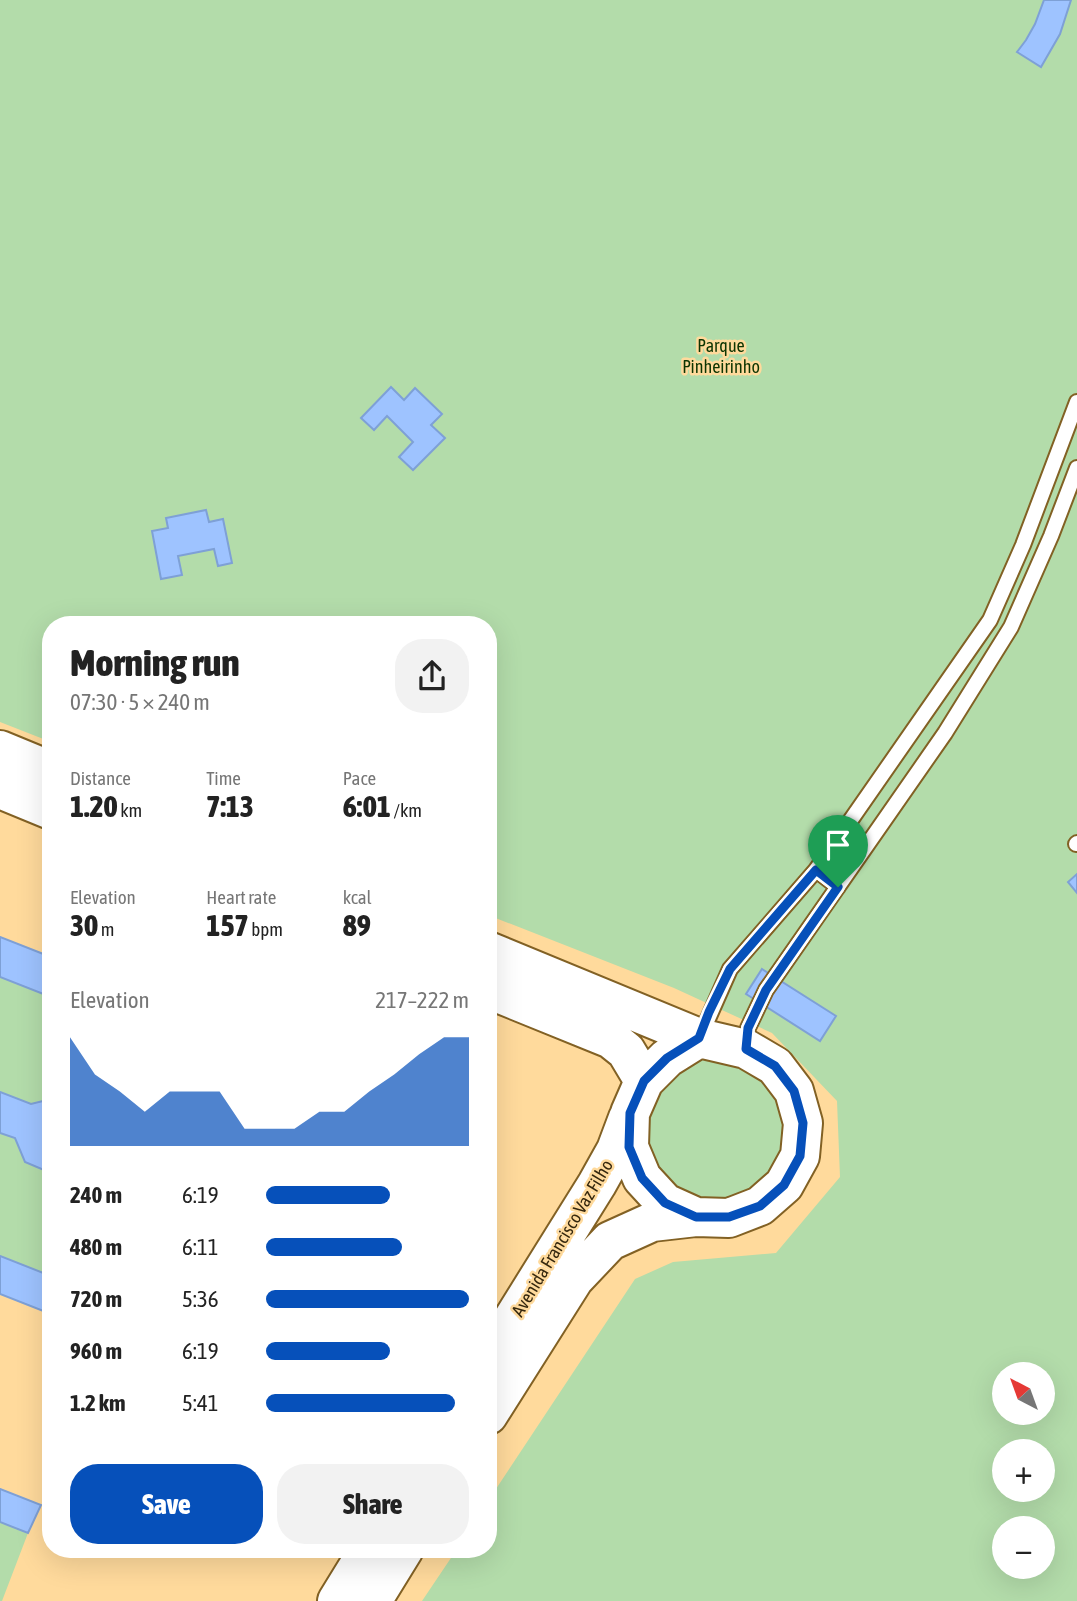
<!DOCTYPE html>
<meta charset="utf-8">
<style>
:root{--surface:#fff;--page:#f2f2f2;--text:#222;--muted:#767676;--accent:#0650ba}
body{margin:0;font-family:"Asap Condensed",sans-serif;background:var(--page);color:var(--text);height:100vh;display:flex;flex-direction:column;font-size:26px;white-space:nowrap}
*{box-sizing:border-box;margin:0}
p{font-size:23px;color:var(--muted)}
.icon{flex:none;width:38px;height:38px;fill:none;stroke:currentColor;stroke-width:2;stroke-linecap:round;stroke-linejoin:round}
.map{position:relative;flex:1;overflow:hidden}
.side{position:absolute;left:42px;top:616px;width:455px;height:942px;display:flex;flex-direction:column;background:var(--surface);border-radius:28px;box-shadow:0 7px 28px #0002}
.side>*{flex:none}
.needle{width:46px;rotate:319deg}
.fabs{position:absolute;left:992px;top:1362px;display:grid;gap:14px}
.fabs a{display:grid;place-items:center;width:63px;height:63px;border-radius:50%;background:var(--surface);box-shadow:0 7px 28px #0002;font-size:35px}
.pin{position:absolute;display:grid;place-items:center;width:60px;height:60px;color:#fff;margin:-72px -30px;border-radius:50% 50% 50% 0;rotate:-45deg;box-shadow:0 0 7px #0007}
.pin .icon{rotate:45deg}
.round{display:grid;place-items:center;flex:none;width:74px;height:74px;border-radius:28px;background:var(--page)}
.headline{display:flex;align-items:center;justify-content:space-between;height:119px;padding:0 28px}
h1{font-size:38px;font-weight:800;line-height:52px}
.stats{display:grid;grid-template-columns:repeat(3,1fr);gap:10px;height:119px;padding:7px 28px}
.stats div{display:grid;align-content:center}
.stats b{font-size:30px;font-weight:800}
.stats small{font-size:19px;font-weight:400}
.stats p{font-size:19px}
.chart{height:196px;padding:14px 28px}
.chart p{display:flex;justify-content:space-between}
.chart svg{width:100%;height:126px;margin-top:7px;fill:var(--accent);opacity:.7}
.action{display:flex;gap:14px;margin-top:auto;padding:14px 28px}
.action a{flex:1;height:80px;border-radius:28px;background:var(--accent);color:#fff;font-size:28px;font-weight:800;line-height:80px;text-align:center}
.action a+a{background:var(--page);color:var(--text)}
ul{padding:0 28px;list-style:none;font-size:23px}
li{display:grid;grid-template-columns:112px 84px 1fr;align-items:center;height:52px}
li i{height:18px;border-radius:9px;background:var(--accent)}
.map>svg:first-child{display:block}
.green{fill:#b3dcaa;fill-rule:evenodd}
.building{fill:#9ec3ff;stroke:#7ea0d6;stroke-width:2}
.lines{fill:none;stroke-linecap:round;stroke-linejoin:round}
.service-casing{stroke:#826124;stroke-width:18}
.secondary-casing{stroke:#826124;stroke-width:42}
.service{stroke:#fff;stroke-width:14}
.secondary{stroke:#fff;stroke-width:38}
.route-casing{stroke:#fff;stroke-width:14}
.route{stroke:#0650ba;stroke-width:9}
.labels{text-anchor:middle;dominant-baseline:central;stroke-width:5;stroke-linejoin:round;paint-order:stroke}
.park-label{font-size:18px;fill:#0d3502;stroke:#ffda9c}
.street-label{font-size:18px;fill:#35270e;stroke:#ffda9c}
</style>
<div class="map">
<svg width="1077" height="1601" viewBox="0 0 1077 1601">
<rect width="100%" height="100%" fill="#ffda9c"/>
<path class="green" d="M0,0H1077V1601H422L457,1549H488V1501L635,1279L673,1262L776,1253L840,1177L837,1101L772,1033L674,988L488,915V625H51V742L0,722ZM1004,1374H1043V1412H1004ZM1004,1451H1043V1489H1004ZM1004,1528H1043V1566H1004Z
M0,977L51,997V1099L31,1104L0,1092Z
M703,1058L759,1072L779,1094L789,1121L787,1151L752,1197L695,1206L649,1171L641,1114L653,1088Z
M0,1133L15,1138L25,1162L51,1173V1276L0,1256Z
M0,1522L28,1533L2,1601H0Z"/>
<path class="building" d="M1044,0H1071L1060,34L1041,67L1017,52L1026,40L1035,24Z
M391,387L404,400L415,388L442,414L431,425L445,438L413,470L399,457L413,442L387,416L374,430L361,418Z
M206,510L209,522L223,519L232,563L218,566L214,549L178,556L182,575L161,579L152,531L168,528L166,518Z
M1077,874V893L1068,882Z
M0,937L51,957V997L0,977Z
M762,969L836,1016L820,1041L746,994Z
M0,1092L31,1104L51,1099V1173L25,1162L15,1138L0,1133Z
M0,1256L51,1276V1314L0,1294Z
M0,1489L41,1505L28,1533L0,1522Z"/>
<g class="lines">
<g class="service-casing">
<path id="service" d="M1076,844L1077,843
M816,870L838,887
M700,1037L730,969L816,870L990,620L1023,545L1077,402
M746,1047L748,1028L766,990L945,733L1011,627L1051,536L1077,468"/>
</g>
<g class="secondary-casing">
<path id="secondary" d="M0,750L51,771
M0,789L51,810
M488,951L699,1038
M488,989L611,1039L626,1051L644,1081
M699,1038L746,1049L775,1066L794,1091L803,1123L800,1156L784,1185L760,1206L729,1218L696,1217L665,1203L642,1178L629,1147L630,1113L644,1081L667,1058Z
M488,1359L597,1184L616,1150L628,1118
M488,1415L574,1279L610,1241L652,1222L696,1217
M337,1601L369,1549
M372,1601L404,1549"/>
</g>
<use href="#service" class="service"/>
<use href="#secondary" class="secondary"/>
</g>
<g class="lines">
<g class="route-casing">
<path id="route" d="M816,870L838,887L766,990L748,1028L746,1049L775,1066L794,1091L803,1123L800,1156L784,1185L760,1206L729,1217H696L665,1203L642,1178L629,1147L630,1113L644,1081L667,1058L699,1038L709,1012L730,969Z"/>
</g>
<use href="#route" class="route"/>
</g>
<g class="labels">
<g class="park-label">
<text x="721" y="345">Parque<tspan x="721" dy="21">Pinheirinho</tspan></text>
</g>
<g class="street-label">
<text transform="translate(562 1238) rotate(-59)">Avenida Francisco Vaz Filho</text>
</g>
</g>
</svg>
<div class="fabs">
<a><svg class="needle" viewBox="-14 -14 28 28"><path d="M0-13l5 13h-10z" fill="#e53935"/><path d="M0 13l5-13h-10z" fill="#767676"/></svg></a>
<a>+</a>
<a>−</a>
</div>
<div class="pin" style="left:838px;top:887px;background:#1e9e55"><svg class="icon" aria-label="arrive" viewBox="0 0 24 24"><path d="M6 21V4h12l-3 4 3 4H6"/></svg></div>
<section class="side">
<div class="headline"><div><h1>Morning run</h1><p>07:30 · 5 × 240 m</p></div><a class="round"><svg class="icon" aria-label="share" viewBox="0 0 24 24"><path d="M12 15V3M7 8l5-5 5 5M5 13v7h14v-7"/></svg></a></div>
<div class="stats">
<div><p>Distance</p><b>1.20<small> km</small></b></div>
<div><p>Time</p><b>7:13</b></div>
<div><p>Pace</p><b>6:01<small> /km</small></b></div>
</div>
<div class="stats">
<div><p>Elevation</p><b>30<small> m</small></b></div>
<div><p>Heart rate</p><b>157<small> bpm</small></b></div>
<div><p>kcal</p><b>89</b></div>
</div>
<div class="chart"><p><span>Elevation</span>217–222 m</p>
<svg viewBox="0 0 160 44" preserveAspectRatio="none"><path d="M0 44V6L10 19L20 25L30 32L40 25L50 25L60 25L70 38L80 38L90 38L100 32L110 32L120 25L130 19L140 12L150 6L160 6V44z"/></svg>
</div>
<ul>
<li><b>240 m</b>6:19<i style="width:61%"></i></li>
<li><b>480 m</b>6:11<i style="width:67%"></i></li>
<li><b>720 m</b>5:36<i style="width:100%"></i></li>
<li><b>960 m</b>6:19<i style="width:61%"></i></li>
<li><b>1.2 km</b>5:41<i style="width:93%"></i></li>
</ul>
<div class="action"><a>Save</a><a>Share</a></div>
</section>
</div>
